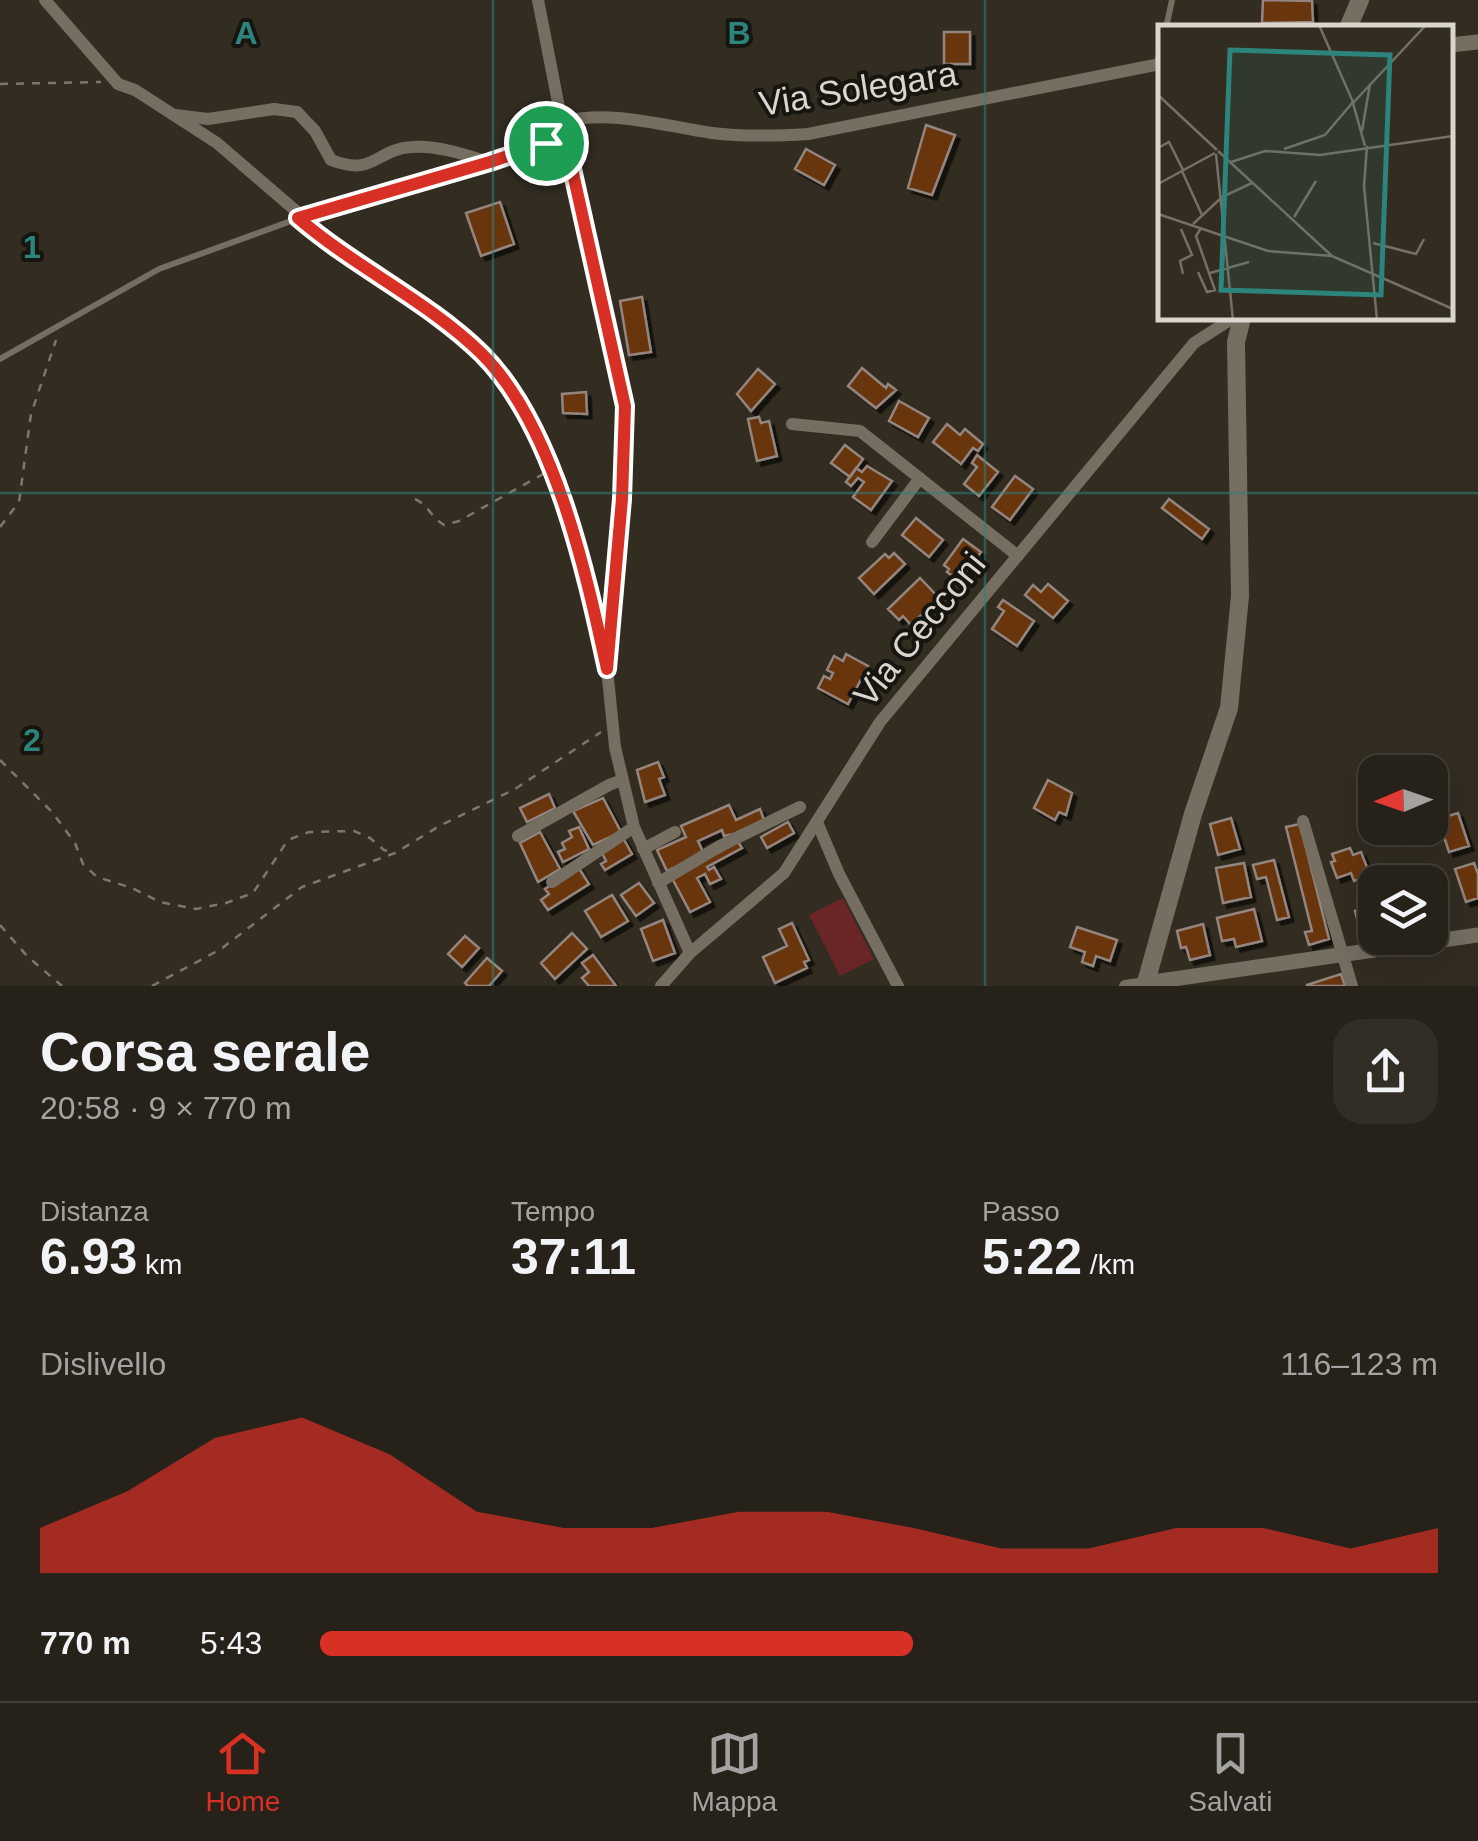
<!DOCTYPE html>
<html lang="it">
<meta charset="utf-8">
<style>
:root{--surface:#262119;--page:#322e26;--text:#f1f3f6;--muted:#a4a3a2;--line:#423e38;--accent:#d93025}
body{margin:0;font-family:Arial,sans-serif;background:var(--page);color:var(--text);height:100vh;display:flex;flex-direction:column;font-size:38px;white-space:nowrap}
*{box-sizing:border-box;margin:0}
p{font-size:32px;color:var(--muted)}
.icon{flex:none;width:55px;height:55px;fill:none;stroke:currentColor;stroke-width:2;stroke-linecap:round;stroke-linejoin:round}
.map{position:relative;height:986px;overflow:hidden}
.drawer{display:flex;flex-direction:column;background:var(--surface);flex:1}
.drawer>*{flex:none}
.needle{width:65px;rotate:268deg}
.fabs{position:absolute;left:1358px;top:755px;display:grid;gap:20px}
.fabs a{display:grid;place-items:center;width:90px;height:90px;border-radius:20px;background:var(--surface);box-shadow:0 10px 40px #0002,0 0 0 2px var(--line);font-size:50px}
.pin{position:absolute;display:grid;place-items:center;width:85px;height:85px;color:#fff;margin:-42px;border:5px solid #fff;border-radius:50%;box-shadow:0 2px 10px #0007}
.round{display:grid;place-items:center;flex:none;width:105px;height:105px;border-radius:30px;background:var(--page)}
.overview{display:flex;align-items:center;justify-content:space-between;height:170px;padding:0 40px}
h1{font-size:55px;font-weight:700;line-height:75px}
.stats{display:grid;grid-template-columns:repeat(3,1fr);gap:15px;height:170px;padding:10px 40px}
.stats div{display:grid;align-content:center}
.stats b{font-size:50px;font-weight:700}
.stats small{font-size:28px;font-weight:400}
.stats p{font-size:28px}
.chart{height:280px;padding:20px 40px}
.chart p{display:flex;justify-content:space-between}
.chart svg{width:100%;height:180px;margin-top:10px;fill:var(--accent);opacity:.7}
ul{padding:0 40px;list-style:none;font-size:32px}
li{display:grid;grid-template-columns:160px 120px 1fr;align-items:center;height:75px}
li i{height:25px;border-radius:12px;background:var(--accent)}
.tabs{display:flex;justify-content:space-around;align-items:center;height:140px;border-top:2px solid var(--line);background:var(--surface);font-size:28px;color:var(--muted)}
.tabs a{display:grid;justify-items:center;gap:5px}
.tabs .selected{color:var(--accent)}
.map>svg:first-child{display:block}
.green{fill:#6a2627}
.building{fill:#67340f;stroke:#94867e;stroke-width:2.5;filter:url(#shadow)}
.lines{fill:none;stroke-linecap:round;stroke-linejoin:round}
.path{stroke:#7c776e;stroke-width:2.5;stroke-dasharray:8 8;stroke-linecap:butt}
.service{stroke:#756e61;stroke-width:6}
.minor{stroke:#756e61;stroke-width:12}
.tertiary{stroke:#756e61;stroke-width:15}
.secondary{stroke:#756e61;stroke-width:18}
.route-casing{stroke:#fff;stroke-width:20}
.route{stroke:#d93025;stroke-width:12}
.grid{fill:none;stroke:#2d847c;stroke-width:2.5;stroke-opacity:0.55}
.labels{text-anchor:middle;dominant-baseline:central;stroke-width:8;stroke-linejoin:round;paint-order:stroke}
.street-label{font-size:35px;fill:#dad6ce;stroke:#171510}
.inset-road{fill:none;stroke:#757066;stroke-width:2.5}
.view{fill:#2d847c;fill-opacity:0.15;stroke:#2d847c;stroke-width:5}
.inset-edge{fill:none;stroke:#dad6ce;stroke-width:5}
.grid-label{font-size:32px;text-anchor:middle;font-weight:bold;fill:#2d847c;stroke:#171510;stroke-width:8;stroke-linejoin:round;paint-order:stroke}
</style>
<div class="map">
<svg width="1478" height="986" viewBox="0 0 1478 986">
<defs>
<filter id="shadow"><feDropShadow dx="4.5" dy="4.5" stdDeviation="0" flood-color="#0009"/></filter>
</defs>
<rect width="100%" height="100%" fill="#322c21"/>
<path class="green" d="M843,898L874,959L840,976L809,915Z"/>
<path class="building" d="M1263,0L1312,1L1313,22L1262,23Z
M944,32H970V64H944Z
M926,125L955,135L932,195L908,188Z
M806,149L835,165L824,185L795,169Z
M500,202L514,244L481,256L466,213Z
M642,297L651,352L629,355L620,301Z
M862,368L886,388L888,384L896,390L876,408L848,386Z
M758,369L775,384L751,411L737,394Z
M586,392L587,414L563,413L562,394Z
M899,401L929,418L918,437L889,421Z
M759,417L761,423L769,421L777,456L757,461L748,419Z
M947,424L960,435L965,429L983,444L978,451L973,448L961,464L933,442Z
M845,445L863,459L850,477L831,463Z
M977,455L998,472L979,496L964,484L977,467L972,463Z
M867,466L892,481L871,510L853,497L864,482L858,478L851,486L846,482L856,468L862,472Z
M1015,476L1033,489L1010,520L992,507Z
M1169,499L1209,529L1202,539L1162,508Z
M916,518L943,540L929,557L902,535Z
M963,539L981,552L959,581L947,572L949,569L944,565Z
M894,553L905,564L874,594L859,578L885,554L889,558Z
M920,578L939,598L911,625L903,616L899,620L888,609Z
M1048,584L1068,601L1053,618L1025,595L1033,585L1041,592Z
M1003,600L1034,621L1017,646L992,629L1004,611L998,607Z
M846,654L868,666L848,704L818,688L824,676L830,679L833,673L827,670L834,656L843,661Z
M658,762L664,777L659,779L665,795L645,802L637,770Z
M1048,780L1072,793L1066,815L1059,812L1055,820L1034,808Z
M549,794L555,808L527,822L520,808Z
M603,798L621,832L593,845L573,811Z
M729,805L736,820L760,809L764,820L734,834L724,836L722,830L698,841L704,854L667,871L657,850L686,837L681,826Z
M1458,813L1469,846L1449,852L1438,819Z
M1231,818L1240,849L1218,855L1210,824Z
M788,822L794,833L767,848L761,837Z
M1300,824L1329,939L1309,945L1305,932L1312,931L1286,827Z
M579,827L589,849L563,862L558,852L565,849L562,843L572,837L569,831Z
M540,832L560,869L538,882L520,843Z
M623,838L632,854L605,870L601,864L606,861L601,851Z
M738,842L742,848L707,867L709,870L714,867L721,879L710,884L705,874L697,878L710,902L690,912L672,878Z
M1350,848L1353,855L1361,852L1370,875L1354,881L1351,873L1337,878L1331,862L1335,861L1332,854Z
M1274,860L1289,917L1277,920L1266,877L1257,879L1253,865Z
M1244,863L1251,897L1223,903L1216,868Z
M1474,863L1478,874V898L1466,902L1455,869Z
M578,867L589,884L548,910L541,900L549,894L545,889Z
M639,883L654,903L636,916L621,895Z
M612,895L628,921L601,937L585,911Z
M1375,906V931L1361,934L1355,911Z
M1254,909L1262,941L1236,947L1234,939L1222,941L1217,918Z
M663,920L675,953L653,961L641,929Z
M792,923L809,960L804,962L807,968L775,983L763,957L787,946L779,929Z
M1203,924L1210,955L1190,960L1186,947L1181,948L1177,931Z
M1077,927L1117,940L1110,961L1096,956L1093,966L1082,962L1085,952L1070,947Z
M572,933L587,949L555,979L541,963Z
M465,936L479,948L462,967L448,954Z
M593,955L616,986H589L582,978L589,972L582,963Z
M487,958L502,971L489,986H468L465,983Z
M1341,974L1345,986H1307V985Z"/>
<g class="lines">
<path class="path" d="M0,84L101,82
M415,499C428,505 431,517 444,525L459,521L545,473
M0,527L19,502L31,414L56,340
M0,760L52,812L75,843L83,864L97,877L132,888L160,902L196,909L226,903L253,893L288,840L309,832L354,831L370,838L384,850L391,852
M0,925L27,956L62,986
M152,986L221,949L302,887L395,853L441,825L515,789L601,732"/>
<path class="service" d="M1166,28L1172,0
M1157,64L1160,48
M300,220C356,268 424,302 479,352C548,416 585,563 603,653
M0,359L159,269L302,217"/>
<path class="minor" d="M45,0L118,84L135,90L217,143L303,217L489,162L545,143L564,133
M538,0L564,133L625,405L622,499L607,669L615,747L634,827L690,953
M175,115L208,119L274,109L297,112L315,131L331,160C375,177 375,149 412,147C437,145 466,155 489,162
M562,122C611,109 663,126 712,133C744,137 776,136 808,134L1160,64
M792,424L860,431L1018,556
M872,542L920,478
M1303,821L1352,986
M817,822L839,874L898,986
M518,836L609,785L622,780
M643,849L675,832
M552,882L634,827
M658,883L720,846L800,807
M661,986L690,953L784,873L880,722L1194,343L1233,318
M1125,986L1146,983"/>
<path class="tertiary" d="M1450,45L1478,42
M1146,983L1478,935"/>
<path class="secondary" d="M1348,28L1360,0
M1145,986L1193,814L1229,708L1240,596L1236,342L1242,318"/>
</g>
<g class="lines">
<g class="route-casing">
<path id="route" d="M564,133L625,406L622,499L607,669C586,572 554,426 482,354C428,301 356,268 298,218L490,162L546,143Z"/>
</g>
<use href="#route" class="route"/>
</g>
<path class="grid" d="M493,0V986M985,0V986M0,493H1478"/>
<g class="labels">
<g class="street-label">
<text transform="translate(858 88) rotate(-9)">Via Solegara</text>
<text transform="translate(919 629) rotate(-51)">Via Cecconi</text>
</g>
</g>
<g transform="translate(1158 25)">
<rect width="295" height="295" fill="#322c21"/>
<path class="inset-road" d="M161,0L195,77M0,70L59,125M204,106L212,59M207,121L195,78L268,0M209,121L206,161L219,295M0,123L11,117L25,145M126,124L167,110L195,77M60,126L174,231M58,129L75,295M73,137L107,126L162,130L295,111M24,146L44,190M0,159L57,128M0,189L110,226L174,231L295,284M136,192L158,156M35,199L64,172L94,158M23,204L34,230L22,236L25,249M215,218L258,229L266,214M40,247L49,267L57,265L38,211L43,203M52,248L91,237"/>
<path class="view" d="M72,25L232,30L223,270L63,265Z"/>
<rect width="295" height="295" class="inset-edge"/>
</g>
<g class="grid-label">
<text x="246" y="44">A</text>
<text x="739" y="44">B</text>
<text x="32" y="258">1</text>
<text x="32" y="751">2</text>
</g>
</svg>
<div class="fabs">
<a><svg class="needle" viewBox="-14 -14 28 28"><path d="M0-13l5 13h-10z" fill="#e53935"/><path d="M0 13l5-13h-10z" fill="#a4a3a2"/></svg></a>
<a><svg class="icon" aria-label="layers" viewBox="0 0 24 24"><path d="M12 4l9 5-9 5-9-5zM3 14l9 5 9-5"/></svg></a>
</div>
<div class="pin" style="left:546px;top:143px;background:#1e9e55"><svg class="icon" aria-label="arrive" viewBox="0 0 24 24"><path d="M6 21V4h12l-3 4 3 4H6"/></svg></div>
</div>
<section class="drawer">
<div class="overview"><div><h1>Corsa serale</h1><p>20:58 · 9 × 770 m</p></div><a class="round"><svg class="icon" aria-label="share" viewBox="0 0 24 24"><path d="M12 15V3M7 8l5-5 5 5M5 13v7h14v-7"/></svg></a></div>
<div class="stats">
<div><p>Distanza</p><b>6.93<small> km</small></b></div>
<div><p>Tempo</p><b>37:11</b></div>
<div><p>Passo</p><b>5:22<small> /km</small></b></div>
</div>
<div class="chart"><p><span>Dislivello</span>116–123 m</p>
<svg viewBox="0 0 160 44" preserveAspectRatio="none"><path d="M0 44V33L10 24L20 11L30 6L40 15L50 29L60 33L70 33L80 29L90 29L100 33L110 38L120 38L130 33L140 33L150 38L160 33V44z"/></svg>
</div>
<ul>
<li><b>770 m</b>5:43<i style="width:53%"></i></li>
</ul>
</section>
<nav class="tabs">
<a class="selected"><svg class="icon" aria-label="home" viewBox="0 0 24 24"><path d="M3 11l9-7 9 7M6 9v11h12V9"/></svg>Home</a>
<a><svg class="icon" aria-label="map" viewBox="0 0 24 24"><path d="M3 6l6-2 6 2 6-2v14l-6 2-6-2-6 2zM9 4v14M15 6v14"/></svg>Mappa</a>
<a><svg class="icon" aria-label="saved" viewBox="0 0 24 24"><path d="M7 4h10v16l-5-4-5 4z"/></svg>Salvati</a>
</nav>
